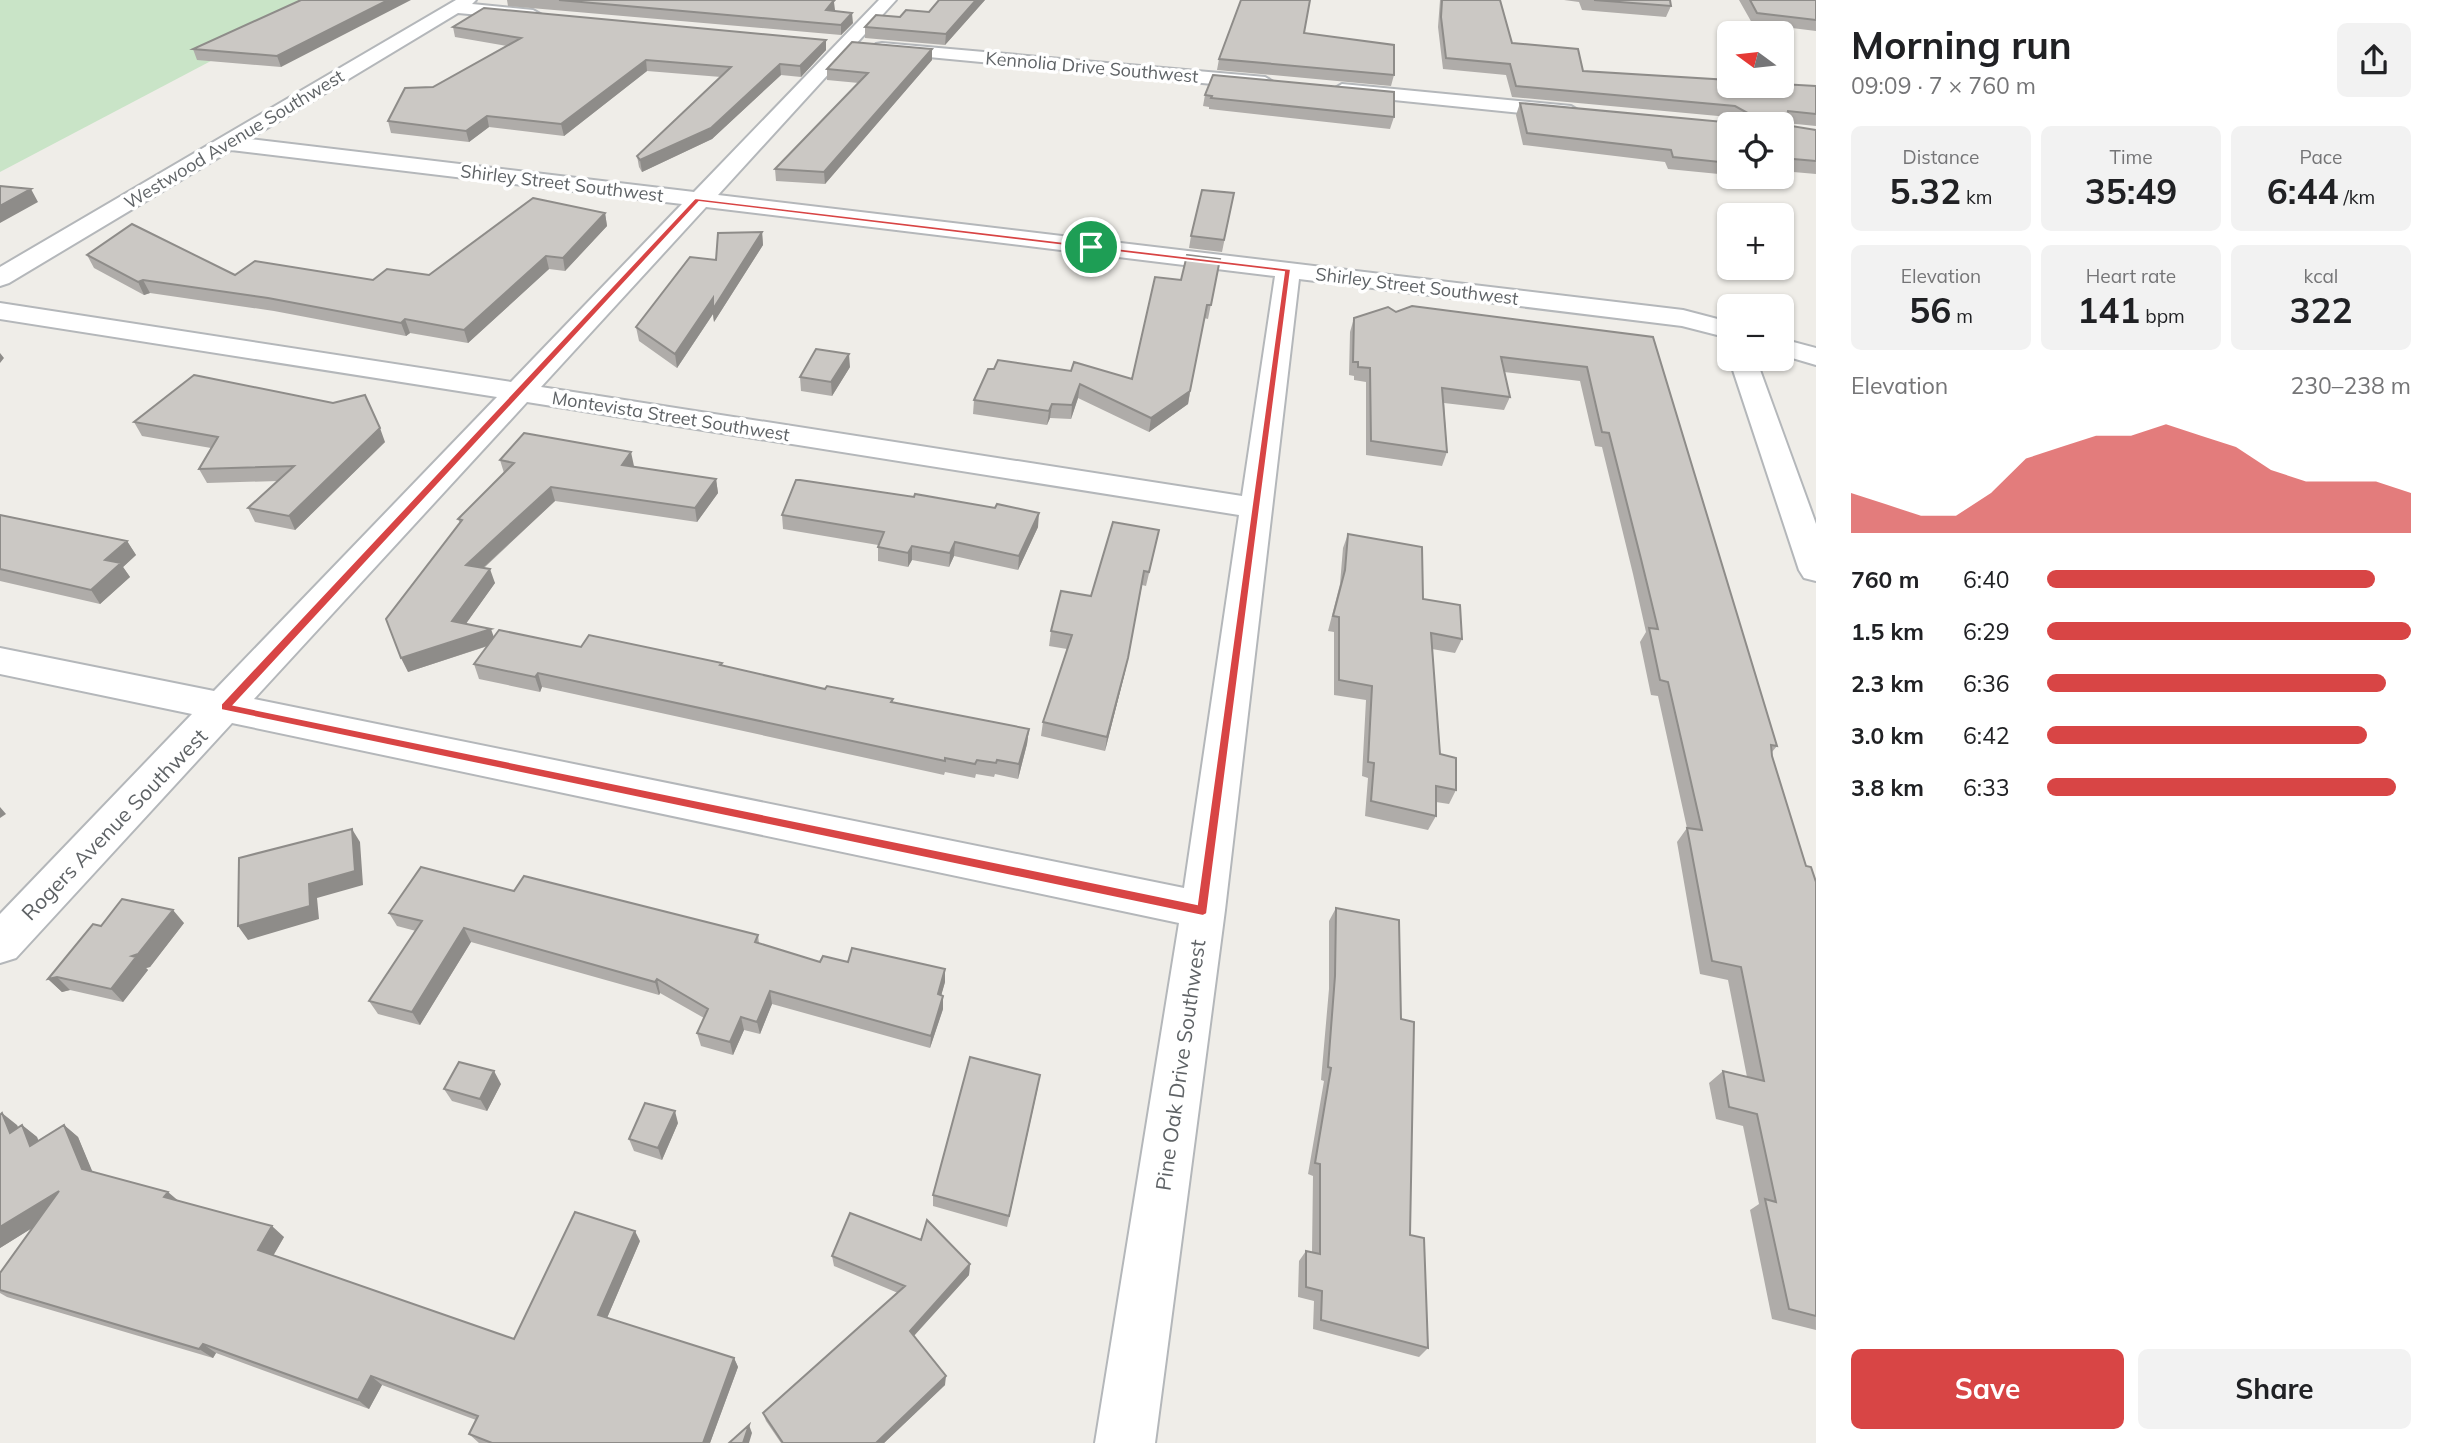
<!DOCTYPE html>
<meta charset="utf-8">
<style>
:root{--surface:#fff;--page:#f2f2f2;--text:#202124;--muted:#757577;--accent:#d84545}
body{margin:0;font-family:Mulish,sans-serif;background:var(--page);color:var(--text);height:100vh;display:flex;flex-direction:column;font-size:26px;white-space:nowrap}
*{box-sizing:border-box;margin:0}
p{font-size:23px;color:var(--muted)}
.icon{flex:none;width:38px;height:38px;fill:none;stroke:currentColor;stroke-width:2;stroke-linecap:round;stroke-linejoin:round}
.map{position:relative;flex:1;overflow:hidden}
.sheet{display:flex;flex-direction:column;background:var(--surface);width:630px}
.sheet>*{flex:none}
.needle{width:46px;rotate:285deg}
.tools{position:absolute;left:1717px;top:21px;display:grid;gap:14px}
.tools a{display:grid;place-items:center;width:77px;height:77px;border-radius:10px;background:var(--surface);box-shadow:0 2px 5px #0004;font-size:35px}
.pin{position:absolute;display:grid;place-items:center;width:60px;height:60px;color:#fff;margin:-30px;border:4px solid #fff;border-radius:50%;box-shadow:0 2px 7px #0007}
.round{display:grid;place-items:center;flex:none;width:74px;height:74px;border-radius:10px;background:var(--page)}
.headline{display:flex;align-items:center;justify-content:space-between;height:119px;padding:0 35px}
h1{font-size:38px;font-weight:700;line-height:52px}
.figures{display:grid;grid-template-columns:repeat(3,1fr);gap:10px;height:119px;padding:7px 35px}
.figures div{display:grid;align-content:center;border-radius:10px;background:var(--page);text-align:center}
.figures b{font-size:35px;font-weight:700}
.figures small{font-size:19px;font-weight:400}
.figures p{font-size:19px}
.chart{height:196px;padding:14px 35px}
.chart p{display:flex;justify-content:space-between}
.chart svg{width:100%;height:126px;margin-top:7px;fill:var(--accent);opacity:.7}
.button{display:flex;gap:14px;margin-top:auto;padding:14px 35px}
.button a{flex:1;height:80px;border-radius:10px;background:var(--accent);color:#fff;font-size:28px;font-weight:700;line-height:80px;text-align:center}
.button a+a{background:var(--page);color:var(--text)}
ul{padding:0 35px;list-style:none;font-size:23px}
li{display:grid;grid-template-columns:112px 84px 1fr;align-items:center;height:52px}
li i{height:18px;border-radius:9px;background:var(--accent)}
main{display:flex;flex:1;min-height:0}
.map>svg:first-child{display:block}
.green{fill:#c9e4c7}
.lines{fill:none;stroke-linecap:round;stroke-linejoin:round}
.minor-casing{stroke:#b4b7ba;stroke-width:4}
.minor{fill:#fff;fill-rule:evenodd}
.wall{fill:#afaca9}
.shaded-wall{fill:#8e8c89}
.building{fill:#cbc8c4;stroke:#8e8c89;stroke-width:2}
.route{fill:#d84545;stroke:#fff;stroke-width:2;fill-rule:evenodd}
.labels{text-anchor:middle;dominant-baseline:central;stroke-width:7;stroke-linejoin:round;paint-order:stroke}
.far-street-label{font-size:18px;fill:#5f6366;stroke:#fff}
.street-label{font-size:21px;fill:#5f6366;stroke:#fff}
</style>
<main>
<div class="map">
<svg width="1816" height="1443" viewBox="0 0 1816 1443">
<rect width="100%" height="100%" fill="#efede8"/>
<path class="green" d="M0,0H327L0,172Z"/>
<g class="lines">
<g class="minor-casing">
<path id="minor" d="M456,0H476L472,4L533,10L542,15L533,20L458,13L249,139L694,192L879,0H896L718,195L1683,310L1729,322V338L1682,326L1299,279L1225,910L1155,1443H1095L1179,923L232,723L16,958L0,963V914L192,714L0,674V648L214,691L497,397L0,319V303L511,382L682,204L231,150L9,283L0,286V267ZM706,207L1275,276L1242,496L541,387ZM527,402L1239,515L1184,888L254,699Z
M882,43L1265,77L1275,83L1265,89L876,52L873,48L876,44Z
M1342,84L1571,106L1581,112L1571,118L1335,94L1332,90Z
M1782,339L1816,348V365L1782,355Z
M1729,358L1756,359L1816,524V581L1804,578L1799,570Z"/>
</g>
<use href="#minor" class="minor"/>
</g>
<path class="wall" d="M301,0L281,67L197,60L193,49Z
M507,0H836L834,2V11L853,23L841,35L508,6Z
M939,0H985L945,45L865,38V27L900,17L929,12Z
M1440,0H1500L1512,43L1583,71L1816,86V126L1786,123L1785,125L1816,130V174L1782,171V124H1729V175L1668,169L1665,162L1523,145L1516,115L1520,103L1733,123L1735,120L1729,117L1512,97L1506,75L1443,69L1438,27Z
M1564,0H1670L1671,6L1666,17L1582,10L1579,2Z
M1739,0H1816V31L1752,23Z
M453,27L826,50L801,77L781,75L712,139L642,172L639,167L637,156L721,77L647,71L564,136L489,127L469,142L391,133L388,121L433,87L507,46L455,37Z
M1304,33L1394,75L1391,86L1217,70L1219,59Z
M932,60L825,184L776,181L775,169L859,83L827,80V69Z
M1205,95L1394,117L1390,129L1209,109V107L1203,106Z
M1234,193L1222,252L1189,248L1191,236Z
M605,213L607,226L565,271L549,269L468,343L410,333L406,336L274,311L150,293L144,295L94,268L87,255L235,275L373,280L429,275Z
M762,232L763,245L714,322L713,314L677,368L639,341L636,327L716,260Z
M1220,259L1208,319L1204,318L1188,404L1149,432L1078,398L1071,419L1050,418L1047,425L973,414L974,400L994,369L1132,379L1181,280Z
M1396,312L1653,337L1777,746L1772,752V756L1806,866L1816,882V1330L1772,1319L1750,1210L1759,1204L1743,1126L1716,1119L1709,1083L1723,1071L1747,1077L1728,980L1700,974L1677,842L1687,828L1658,696L1651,695L1640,642L1646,632L1633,574L1602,447L1595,446L1580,381L1504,372L1510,397L1504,410L1444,403L1447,452L1442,466L1366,455V382L1354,380V376L1349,375L1350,332L1354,318Z
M850,367L832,396L801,391L800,377Z
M134,422L385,442L295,530L255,522L248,508L278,481L207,483L199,469L211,448L142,436Z
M500,460L634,466V467L716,479L718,493L697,522L555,501L484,568L495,583L466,623L494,638L722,663V666L825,689L893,699V703L1029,729L1027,744L1018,779L995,774L994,777L976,774L975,778L945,772L944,775L542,687L540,692L479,679L474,664L488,646L408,672L460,523L458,519L504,473Z
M0,515L127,541L136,555L123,567L130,577L100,604L0,581Z
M782,515L1038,527L1018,570L954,556L949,567L912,560L908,567L878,561V545L783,529Z
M1348,534L1423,599L1462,639L1455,653L1432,649L1440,754L1456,790L1449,804L1436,802V816L1428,830L1365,816L1368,778L1362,776L1366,700L1334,695V632L1328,631L1340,584L1343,548Z
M1156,544L1146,586L1142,585L1125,672L1105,751L1041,736L1043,722L1067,649L1049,646L1051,631L1091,596Z
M514,891L758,935L759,943L820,962H848L945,969V982L941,995L943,996V1009L930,1048L772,1004L760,1034L744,1030L733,1055L701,1046L697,1033L704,1018L660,993L659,995L471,942L420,1025L378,1014L369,1001L416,931L397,926L389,913Z
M1336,908L1401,1019L1410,1235L1428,1348L1419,1357L1313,1329L1314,1301L1298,1297L1299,1261L1306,1251L1312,1252L1313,1176L1308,1174L1324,1081L1321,1080L1329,989V921Z
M184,923L150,967L146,968L148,970L123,1002L70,990L62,992L48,979L101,926Z
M501,1084L487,1111L452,1101L444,1089Z
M1038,1087L1007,1227L933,1206V1195Z
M678,1123L662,1160L634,1151L629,1139Z
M17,1125L18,1128L22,1125L37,1137L38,1141L64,1125L78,1137L92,1172L284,1237L273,1256L514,1339L640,1241L607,1318L734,1358L738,1367L710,1443H479L469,1434L476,1420L382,1385L369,1409L216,1353L213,1358L7,1297L0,1293V1273L32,1228L0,1248Z
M832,1256L970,1264L969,1275L914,1336L945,1385L884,1443H781L766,1421L763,1413L898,1293L834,1266Z"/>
<path class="shaded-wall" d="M388,0H411L281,67L277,56Z
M828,0H836L834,2L835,10L826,21V10Z
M976,0H985L945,45L946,34Z
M852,13L853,23L841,35V25Z
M826,40V50L801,77L800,66Z
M932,49V60L825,184L824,172Z
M646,60L647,71L564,136L561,124Z
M780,64L781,75L712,139L642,172L640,160Z
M487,116L489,127L469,142L466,131Z
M31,189L38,202L0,223V206Z
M605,213L607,226L565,271L563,258Z
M762,232L763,245L714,322L713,314L677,368L675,354L713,298Z
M546,256L549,269L468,343L464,330Z
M143,280L150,293L144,295L138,282Z
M405,319L410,333L406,336L401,323Z
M0,353L4,358L0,363Z
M849,354L850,367L832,396L831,382Z
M1080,384L1078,398L1071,419L1072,405Z
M1190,391L1188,404L1149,432L1151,418Z
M1052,404L1050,418L1047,425L1049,411Z
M380,428L385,442L295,530L289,516Z
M631,452L634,466L625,480L622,465Z
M716,479L718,493L697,522L695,508Z
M551,487L555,501L471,579L466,565Z
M1039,513L1038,527L1018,570L1019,556Z
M127,541L136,555L123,567L130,577L100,604L91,590L105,560Z
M955,542L954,556L949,567L950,553Z
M912,546V560L908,567V553Z
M490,569L495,583L458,635L452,621Z
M491,629L496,643L408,672L401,658Z
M1128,658L1125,672L1105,751L1107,737Z
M538,673L542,687L540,692L535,677Z
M1029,729L1027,744L1018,779L1019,764Z
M0,807L6,814L0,818Z
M352,829L360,842L363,885L317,898L319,919L248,940L238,926L309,884Z
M173,910L184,923L150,967L146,968L148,970L123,1002L111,989L132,956Z
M464,928L471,942L420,1025L412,1012Z
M945,969V982L938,1007V994Z
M57,977L70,990L62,992L48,979Z
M657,979L660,993L659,995L655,982Z
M770,991L772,1004L760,1034L757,1022Z
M943,996V1009L930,1048L931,1036Z
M741,1017L744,1030L733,1055L730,1042Z
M494,1071L501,1084L487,1111L480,1099Z
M675,1111L678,1123L662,1160L658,1148Z
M2,1113L17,1125L25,1144L10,1133Z
M22,1125L37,1137L45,1157L30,1146Z
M64,1125L78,1137L96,1180L82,1169Z
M59,1191L74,1202L0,1248V1227Z
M168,1192L181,1203L164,1197Z
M272,1226L284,1237L270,1261L258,1250Z
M635,1231L640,1241L604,1325L598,1315Z
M970,1264L969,1275L910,1340V1331Z
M203,1344L216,1353L213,1358L199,1349Z
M734,1358L738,1367L710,1443H703Z
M371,1376L382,1385L369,1409L358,1400Z
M946,1376L945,1385L884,1443H876Z
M749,1425L752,1433L749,1443H743Z"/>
<path class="building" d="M301,0H388L277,56L193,49Z
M559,0H834L826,10L852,13L841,25Z
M939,0H976L946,34L865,27L876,15L900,17L906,10L929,12Z
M1241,0H1310L1304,33L1394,45V75L1219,59Z
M1442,0H1500L1512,43L1578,49L1583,71L1729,80V86H1782V84L1816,86V114L1788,111L1785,125L1816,130V161L1782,158V124H1729V163L1673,157L1671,150L1527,133L1520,103L1734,123L1737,115L1746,112L1735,106L1516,86L1510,64L1446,58L1441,17Z
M1594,0H1670L1671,6Z
M1750,0H1816V20L1757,13Z
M484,8L826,40L800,66L780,64L711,128L640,160L637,156L731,67L646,60L561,124L487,116L466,131L388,121L405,88L433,87L521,38L453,27Z
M852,42L932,49L824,172L775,169L868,73L827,69Z
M1213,75L1394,92V117L1211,98L1212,96L1205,95Z
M0,186L31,189L0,206Z
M1202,190L1234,193L1224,240L1191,236Z
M533,198L605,213L563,258L546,256L464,330L405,319L401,323L268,298L143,280L138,282L87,255L132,224L235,275L255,261L373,280L387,269L429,275Z
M762,232L713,309V298L675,354L636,327L690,257L716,260L718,233Z
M1187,255L1220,259L1211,305H1207L1190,391L1151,418L1080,384L1072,405L1052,404L1049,411L974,400L988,369H994L998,360L1071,371L1074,362L1132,379L1155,277L1181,280Z
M1412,306L1653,337L1777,746L1771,745L1772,756L1806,866L1811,867L1816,882V1316L1789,1309L1765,1199L1776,1202L1757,1114L1729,1107L1723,1071L1764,1081L1741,967L1712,961L1687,828L1702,830L1668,682L1660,680L1649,628L1658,629L1641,559L1609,433L1602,432L1587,367L1501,357L1510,397L1442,388L1447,452L1371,441L1370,368L1358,367V362H1353L1354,318L1388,307L1396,312Z
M816,349L849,354L831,382L800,377Z
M194,375L333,403L365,395L380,428L289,516L248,508L294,466L199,469L218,437L134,422Z
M524,433L631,452L622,465L716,479L695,508L551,487L466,565L490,569L452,621L491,629L401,658L386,619L462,520L458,519L514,463L500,460Z
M796,480H800L914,497L915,494L995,508L997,504L1039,513L1019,556L955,542L950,553L912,546L908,553L878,547L884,532L782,515Z
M0,515L127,541L105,560L121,563L91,590L0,569Z
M1113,522L1159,530L1149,572L1144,571L1128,658L1107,737L1043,722L1072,635L1051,631L1061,591L1091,596Z
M1348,534L1422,547L1423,599L1460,605L1462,639L1431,633L1440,754L1456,758V790L1436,786V816L1371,801L1374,763L1368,762L1372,686L1339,680V617L1333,616L1345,570Z
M499,630L581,647L589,635L722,663L720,665L825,689L827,686L893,699L891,702L1029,729L1019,764L997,760L996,763L977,760L975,764L945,758V761L538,673L535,677L474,664Z
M352,829L355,871L309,884L310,906L238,926L239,858Z
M421,867L514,891L524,876L758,935L755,942L820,962L823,956L848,962L852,948L945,969L938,994L943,996L931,1036L770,991L757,1022L741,1017L730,1042L697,1033L708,1009L657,979L655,982L464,928L412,1012L369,1001L422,921L389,913Z
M122,899L173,910L138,954L132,956L136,957L111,989L57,977L48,979L93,924L101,926Z
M1336,908L1399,920L1401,1019L1414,1022L1410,1235L1424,1238L1428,1348L1321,1320L1322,1291L1306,1287V1251L1320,1254V1164L1315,1163L1331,1068L1328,1067L1335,976Z
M970,1057L1040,1075L1009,1216L933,1195Z
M459,1062L494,1071L480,1099L444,1089Z
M645,1103L675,1111L658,1148L629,1139Z
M2,1113L10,1133L22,1125L30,1146L64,1125L82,1169L168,1192L164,1197L272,1226L258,1250L514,1339L575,1212L635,1231L598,1315L734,1358L703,1443H492L469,1434L478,1416L371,1376L358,1400L203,1344L199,1349L0,1290V1273L59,1191L0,1227V1115Z
M850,1213L921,1240L927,1220L970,1264L910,1331L946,1376L876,1443H783L763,1413L905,1286L832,1256Z
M749,1425L743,1443H729Z"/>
<path class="route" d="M695,198L1291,269L1207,914L1203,916L221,710V704ZM699,202L1284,272L1197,904L234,705Z"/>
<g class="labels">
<g class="far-street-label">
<text transform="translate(1092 67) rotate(5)">Kennolia Drive Southwest</text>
<text transform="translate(234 139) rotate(-31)">Westwood Avenue Southwest</text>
<text transform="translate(562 183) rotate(7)">Shirley Street Southwest</text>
<text transform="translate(1417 286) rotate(7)">Shirley Street Southwest</text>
<text transform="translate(671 416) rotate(9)">Montevista Street Southwest</text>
</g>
<g class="street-label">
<text transform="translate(114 824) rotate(-46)">Rogers Avenue Southwest</text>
<text transform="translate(1180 1065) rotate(-82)">Pine Oak Drive Southwest</text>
</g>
</g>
</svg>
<div class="tools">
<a><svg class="needle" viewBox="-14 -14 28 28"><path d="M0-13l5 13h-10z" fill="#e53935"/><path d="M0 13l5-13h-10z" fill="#757577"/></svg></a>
<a><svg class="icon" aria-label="locate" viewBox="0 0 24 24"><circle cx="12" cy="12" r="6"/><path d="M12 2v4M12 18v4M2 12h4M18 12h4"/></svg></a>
<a>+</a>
<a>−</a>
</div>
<div class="pin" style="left:1091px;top:247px;background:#1e9e55"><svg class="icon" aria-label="arrive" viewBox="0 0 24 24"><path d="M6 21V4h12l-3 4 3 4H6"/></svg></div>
</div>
<section class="sheet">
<div class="headline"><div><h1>Morning run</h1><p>09:09 · 7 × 760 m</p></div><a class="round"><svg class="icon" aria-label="share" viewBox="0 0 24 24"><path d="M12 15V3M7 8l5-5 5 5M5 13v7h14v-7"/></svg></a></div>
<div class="figures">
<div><p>Distance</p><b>5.32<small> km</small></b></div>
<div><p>Time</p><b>35:49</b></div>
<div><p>Pace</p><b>6:44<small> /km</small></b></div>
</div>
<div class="figures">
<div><p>Elevation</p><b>56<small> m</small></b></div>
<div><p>Heart rate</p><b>141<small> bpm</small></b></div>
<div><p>kcal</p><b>322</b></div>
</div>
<div class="chart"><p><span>Elevation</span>230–238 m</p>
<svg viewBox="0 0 160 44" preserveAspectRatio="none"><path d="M0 44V30L10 34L20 38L30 38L40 30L50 18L60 14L70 10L80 10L90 6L100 10L110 14L120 22L130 26L140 26L150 26L160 30V44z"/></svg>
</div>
<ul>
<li><b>760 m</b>6:40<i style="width:90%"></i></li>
<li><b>1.5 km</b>6:29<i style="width:100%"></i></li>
<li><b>2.3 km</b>6:36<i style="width:93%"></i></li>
<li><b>3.0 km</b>6:42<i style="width:88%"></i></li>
<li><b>3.8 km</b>6:33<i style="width:96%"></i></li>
</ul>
<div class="button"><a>Save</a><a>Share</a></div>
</section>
</main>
